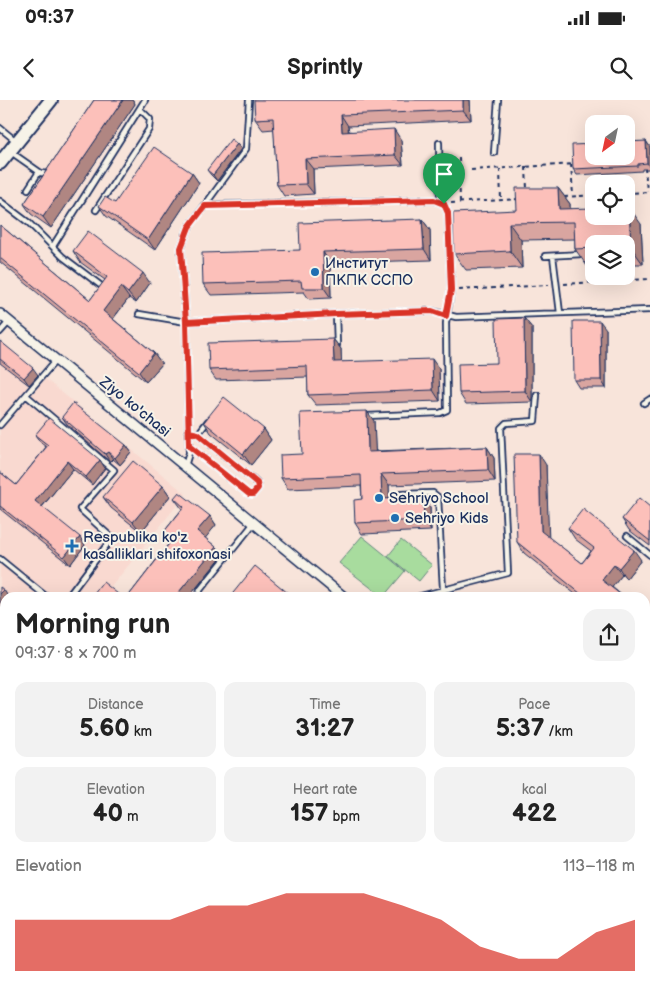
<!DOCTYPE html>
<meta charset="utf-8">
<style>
:root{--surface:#fff;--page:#f2f2f2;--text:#222;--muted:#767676;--accent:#d93025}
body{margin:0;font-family:"Balsamiq Sans",sans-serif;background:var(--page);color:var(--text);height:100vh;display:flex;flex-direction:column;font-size:19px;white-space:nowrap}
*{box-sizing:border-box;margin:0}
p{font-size:16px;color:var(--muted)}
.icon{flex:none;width:28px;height:28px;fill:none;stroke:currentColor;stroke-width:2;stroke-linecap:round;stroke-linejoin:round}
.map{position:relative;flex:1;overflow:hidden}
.details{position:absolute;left:0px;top:492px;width:650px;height:406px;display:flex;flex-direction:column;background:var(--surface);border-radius:15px 15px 0 0;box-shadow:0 5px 20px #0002}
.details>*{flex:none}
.needle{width:32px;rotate:213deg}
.fabs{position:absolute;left:585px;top:15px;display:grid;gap:10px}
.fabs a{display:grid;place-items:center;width:50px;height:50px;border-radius:10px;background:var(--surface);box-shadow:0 5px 20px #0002;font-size:25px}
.pin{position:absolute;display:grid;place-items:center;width:42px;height:42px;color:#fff;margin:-51px -21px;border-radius:50% 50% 50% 0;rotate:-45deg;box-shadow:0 0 5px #0007}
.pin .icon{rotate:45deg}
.round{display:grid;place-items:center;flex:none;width:52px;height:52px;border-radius:15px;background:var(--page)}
.headline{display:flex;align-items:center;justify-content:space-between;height:85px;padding:0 15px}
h1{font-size:28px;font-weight:700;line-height:38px}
.metrics{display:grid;grid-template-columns:repeat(3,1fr);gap:8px;height:85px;padding:5px 15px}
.metrics div{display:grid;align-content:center;border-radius:12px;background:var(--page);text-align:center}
.metrics b{font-size:25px;font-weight:700}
.metrics small{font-size:14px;font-weight:400}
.metrics p{font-size:14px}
.chart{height:140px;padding:10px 15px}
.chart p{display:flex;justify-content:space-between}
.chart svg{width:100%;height:90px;margin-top:5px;fill:var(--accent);opacity:.7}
.status{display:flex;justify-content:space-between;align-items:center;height:35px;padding:0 25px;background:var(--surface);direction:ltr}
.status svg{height:14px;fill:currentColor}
header{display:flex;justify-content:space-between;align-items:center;height:65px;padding:0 15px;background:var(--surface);font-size:22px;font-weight:700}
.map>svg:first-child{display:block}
.built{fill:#f9d9d0}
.green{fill:#a8dc9e;stroke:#62867e}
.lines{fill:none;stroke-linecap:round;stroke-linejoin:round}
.canal{stroke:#88c3e7;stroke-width:11}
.lane-casing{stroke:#1b2f5e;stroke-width:8}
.street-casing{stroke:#1b2f5e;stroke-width:12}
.secondary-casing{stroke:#1b2f5e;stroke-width:16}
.path{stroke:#1b2f5e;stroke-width:2;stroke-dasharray:4 4;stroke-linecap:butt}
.lane{stroke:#f7f3e8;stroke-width:4.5}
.street{stroke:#f7f3e8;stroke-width:9}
.secondary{stroke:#f7f3e8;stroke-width:12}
.wall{fill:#d9a5a0;stroke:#1b2f5e}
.shaded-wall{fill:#b08682;stroke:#1b2f5e}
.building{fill:#fcc0ba;stroke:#1b2f5e}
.route-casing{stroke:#fff;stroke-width:10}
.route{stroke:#d93025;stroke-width:6}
.poi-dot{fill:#1f6fb2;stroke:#f7f3e8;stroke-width:2}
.labels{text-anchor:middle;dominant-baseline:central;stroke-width:4;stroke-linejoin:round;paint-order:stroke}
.poi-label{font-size:15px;fill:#1b2f5e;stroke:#f7f3e8;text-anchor:start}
.street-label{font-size:15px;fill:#1b2f5e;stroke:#f7f3e8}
</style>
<div class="status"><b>09:37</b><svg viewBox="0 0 49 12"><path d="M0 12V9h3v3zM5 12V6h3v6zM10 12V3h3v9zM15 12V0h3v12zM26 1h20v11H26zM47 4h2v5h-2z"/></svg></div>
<header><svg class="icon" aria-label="back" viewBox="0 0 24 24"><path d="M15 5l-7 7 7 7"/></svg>Sprintly<svg class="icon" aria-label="search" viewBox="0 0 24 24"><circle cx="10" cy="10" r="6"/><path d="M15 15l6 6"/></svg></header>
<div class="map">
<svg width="650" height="898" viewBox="0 0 650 898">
<rect width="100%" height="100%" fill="#f8e4da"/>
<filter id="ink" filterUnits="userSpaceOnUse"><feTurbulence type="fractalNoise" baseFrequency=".02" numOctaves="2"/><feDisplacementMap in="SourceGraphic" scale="10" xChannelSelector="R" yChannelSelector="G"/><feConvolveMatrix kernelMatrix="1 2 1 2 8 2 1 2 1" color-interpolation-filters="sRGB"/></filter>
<g filter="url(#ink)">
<path class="built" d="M0,242L186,394L103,497L5,498V576L0,572Z"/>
<path class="green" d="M362,436L405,471L383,497L339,463Z
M401,440L432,465L419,481L388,456Z
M419,894H508L504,898H415Z"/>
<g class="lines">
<path class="canal" d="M0,723L5,728
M222,894L230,898"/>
<g class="lane-casing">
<path id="lane" d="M0,28L16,41
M439,43L440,101
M11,52L41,73L48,74
M494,53L498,0
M28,89L39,72
M0,101L29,123L63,157L104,188
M205,105L246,49L249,0
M96,110L149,29L150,19L140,9
M53,146L145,0
M545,156L583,154
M553,156L560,213
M139,214L186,222L336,214L432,211L456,217L650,210
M336,214L337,245
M0,232L9,222
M27,296L114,370L80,409L112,438L67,498
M644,303L650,299
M0,325L56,260
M189,332L198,334L257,383L258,388L253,394H249L189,346
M198,334L208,321
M185,366L189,353L186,222L181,148L189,127L205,105L434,100L444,104L448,113L451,190L446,223L447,310L440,313L366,316
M401,394L433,393L438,397L443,489
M627,436L650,455
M0,459L48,498
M198,498L200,490L254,423
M413,498L508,473L501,328L506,323L535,321L537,295
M0,591L5,595
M645,701L650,702
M645,782L650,776
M645,883L650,887
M546,898L549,894"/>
</g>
<g class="street-casing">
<path id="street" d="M0,214L345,498
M645,744L650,748"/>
</g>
<g class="secondary-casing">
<path id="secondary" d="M0,63L51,0"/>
</g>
<path class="path" d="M459,58L460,103
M571,64L573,96
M526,67L527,89
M645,67L647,92
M500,69L501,100
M471,70L575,64
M626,93L650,92
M564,97L594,95
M451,103L519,99
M564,184L650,179
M459,190L549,185"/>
<use href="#lane" class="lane"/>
<use href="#street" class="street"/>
<use href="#secondary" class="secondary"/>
</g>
<path class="wall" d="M94,0H133L135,4L51,128L31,114L24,104Z
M470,0L471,20L348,26L349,31L401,40L403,65L313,69L314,94L284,96L277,85L274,29L263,30L255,19Z
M646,41L650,47V69H642V71L577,75L573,69Z
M237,44L241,49L217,81L211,75L207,70Z
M192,73L199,83L155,150L106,116L99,106L115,103Z
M558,88L570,104V109L641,124L643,164H626V144H594V166H587L575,149V139L521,140L522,168L466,170L454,154L517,110Z
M422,119L430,130L431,160L330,163L331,198L309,199L304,192L211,195L203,184L300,150Z
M0,125L90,200L105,180L80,162L73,151L150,183L136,203L129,198L113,219L154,253L162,264L146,282L0,162Z
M524,218L532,228V302L466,304L459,293L497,263Z
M606,229V288H579L574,280Z
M333,239L341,249V262L439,269L440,301L316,305L308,295V277L216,280L209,270Z
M0,241L38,275L29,285L0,263Z
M62,317L126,345L131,352L120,365L113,359L110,362L67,324Z
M374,321L375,351L487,347L494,358L495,381L389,385V398L423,397L430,408L431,431L362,434L355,423L362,399L361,386L288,389L281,378L302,354Z
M204,322L264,329L271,340L251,365L211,333Z
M35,335L100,360L105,368L92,385L73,369L42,407L85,445L70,465L0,409V372L16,385L46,347L41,343Z
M546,365L548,437L582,463L591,451L575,439L568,428L641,460L626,479L622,475L612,487L625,498H580L524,453L517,442Z
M163,386L170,396L141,432L111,408L103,397Z
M174,398L210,416L216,425L205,438L216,447L222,456L188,498H127L170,442L163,433L182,409Z
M650,407V446L629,430L622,419Z
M0,528L5,532V571L0,568Z
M650,546V572L645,568V552Z
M650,650V682L645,677V673Z
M5,780V812L1,806Z
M650,795V815L645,809V801Z
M5,825V894H10L6,895L0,887Z
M650,831V880L645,876V838Z
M45,894H64L49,898H48Z"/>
<path class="shaded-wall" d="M123,0H133L135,4L51,128L43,117Z
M463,0H470L471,20L463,10Z
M341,15L348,26L349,42L342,32Z
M394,29L401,40L403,65L395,55Z
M646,41L650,47V67L647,63Z
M237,44L241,49L217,81L213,75Z
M305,59L313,69L314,94L306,84Z
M192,73L199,83L155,150L148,140Z
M558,88L570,104V122L559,109Z
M629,107L641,124L643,164L631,147Z
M422,119L430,130L431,160L424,149Z
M509,123L521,140L522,168L510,151Z
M323,152L330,163L331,198L324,188Z
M143,173L150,183L136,203L128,193Z
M121,187L129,198L111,221L103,211Z
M524,218L532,228V302L525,291Z
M600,221L606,229V288L601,280Z
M333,239L341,249L342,272L334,262Z
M154,253L162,264L146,282L139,272Z
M432,259L439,269L440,301L433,290Z
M33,268L38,275L29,285L24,278Z
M367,311L374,321L376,362L368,352Z
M264,329L271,340L251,365L243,354Z
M126,345L131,352L120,365L115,358Z
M487,347L494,358L495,381L488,370Z
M108,352L113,359L110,362L105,354Z
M539,354L546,365L549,442L541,431Z
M100,360L105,368L92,385L86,377Z
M67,361L73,369L40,409L35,401Z
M381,374L389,385L390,409L382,399Z
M163,386L170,396L141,432L133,422Z
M423,397L430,408L431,431L424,420Z
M210,416L216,425L203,441L197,431Z
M80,437L85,445L70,465L64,457Z
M216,447L222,456L188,498H174Z
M634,450L641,460L626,479L619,468Z
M614,465L622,475L610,490L602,480Z
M4,490L9,498H5V506L0,512V494Z
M645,513L650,521V527L645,533Z
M650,622V639L645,645V629Z"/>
<path class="building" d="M94,0H123L43,117L24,104Z
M254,0H463V10L341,15L342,32L394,29L395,55L305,59L306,84L277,85L273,18L255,19Z
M231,39L237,44L213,75L207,70Z
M646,41L647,63L638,64V66L573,69L572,45L594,44V56H626V42Z
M154,47L192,73L148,140L99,106L105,97L115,103Z
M516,88H558L559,109L594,108V116H626V107H629L631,147H626V144H594V148L575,149L574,122L509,123L510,151L454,154L453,113L517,110Z
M422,119L424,149L323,152L324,188H302L301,181L203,184L202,153L300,150L299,123Z
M0,125L90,200L107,177L73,151L88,131L143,173L128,193L121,187L103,211L154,253L139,272L0,158Z
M524,218L525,291L459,293L458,264L497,263L496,219Z
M573,221H600L601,280H574Z
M333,239L334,262L432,259L433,290L308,295L307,266L209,270L208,243Z
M0,241L33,268L24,278L0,259Z
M224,297L264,329L243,354L204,322Z
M73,303L126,345L115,358L108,352L105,354L62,317Z
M367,311L368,352L487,347L488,370L381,374L382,399L423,397L424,420L355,423L354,400L362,399L361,375L281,378L280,355L302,354L300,313Z
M49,318L100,360L86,377L67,361L35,401L80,437L64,457L0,406V372L16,385L48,345L35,335Z
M514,354H539L541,431L582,463L594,448L568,428L583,409L634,450L619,468L614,465L602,480L625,498H586L517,442Z
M133,361L163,386L133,422L103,397Z
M179,392L210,416L197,431L216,447L174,498H127L172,440L163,433L184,407L174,398Z
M639,398L650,407V441L622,419Z
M255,466L294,498H262L258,494L256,498H229Z
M103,482L123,498H91Z
M0,487L4,490L0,494Z
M0,528L5,532V566L0,563Z
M650,546V569L645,565V552Z
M645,587L650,591V622L645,629Z
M650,650V677L645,673V656Z
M0,780H5V806H1Z
M650,795V811L645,807V801Z
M5,825V885L0,887V826Z
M650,831V876L645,872V838Z
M575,894H607L612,898H572Z"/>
</g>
<g class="lines" filter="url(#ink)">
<g class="route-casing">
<path id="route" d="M444,104L434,100L205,106L189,127L181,148L186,222L189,332L198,334L257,383L258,388L253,394H249L189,346L186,222L336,214L432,211L446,216L451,190L448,113L444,104"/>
</g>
<use href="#route" class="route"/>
</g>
<g class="poi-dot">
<circle cx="315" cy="172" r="5"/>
<circle cx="379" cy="398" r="5"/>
<circle cx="395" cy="418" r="5"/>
<path d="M69.5 438.5h5v5h5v5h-5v5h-5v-5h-5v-5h5z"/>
</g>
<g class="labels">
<g class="poi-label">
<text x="325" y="163">Институт<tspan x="325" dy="17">ПКПК ССПО</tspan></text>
<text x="389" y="398">Sehriyo School</text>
<text x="405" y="418">Sehriyo Kids</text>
<text x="83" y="437">Respublika ko'z<tspan x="83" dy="17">kasalliklari shifoxonasi</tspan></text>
</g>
<g class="street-label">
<text transform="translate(135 307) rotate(39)">Ziyo ko'chasi</text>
</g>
</g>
</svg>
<div class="fabs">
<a><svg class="needle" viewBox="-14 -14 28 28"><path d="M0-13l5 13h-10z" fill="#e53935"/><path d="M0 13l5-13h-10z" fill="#767676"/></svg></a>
<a><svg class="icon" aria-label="locate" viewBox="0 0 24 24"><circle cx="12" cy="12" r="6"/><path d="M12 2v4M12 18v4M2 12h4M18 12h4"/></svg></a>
<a><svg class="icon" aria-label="layers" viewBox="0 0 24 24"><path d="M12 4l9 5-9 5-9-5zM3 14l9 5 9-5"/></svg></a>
</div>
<div class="pin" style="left:444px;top:104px;background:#1e9e55"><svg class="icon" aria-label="arrive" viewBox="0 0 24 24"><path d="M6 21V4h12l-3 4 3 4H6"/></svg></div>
<section class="details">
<div class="headline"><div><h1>Morning run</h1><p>09:37 · 8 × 700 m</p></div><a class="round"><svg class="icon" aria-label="share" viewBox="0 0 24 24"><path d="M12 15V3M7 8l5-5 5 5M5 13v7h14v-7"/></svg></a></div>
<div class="metrics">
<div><p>Distance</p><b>5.60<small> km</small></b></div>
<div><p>Time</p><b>31:27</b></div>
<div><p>Pace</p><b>5:37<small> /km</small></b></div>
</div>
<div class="metrics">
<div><p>Elevation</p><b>40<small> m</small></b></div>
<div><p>Heart rate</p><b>157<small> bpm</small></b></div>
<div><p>kcal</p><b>422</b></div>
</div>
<div class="chart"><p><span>Elevation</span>113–118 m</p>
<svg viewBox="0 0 160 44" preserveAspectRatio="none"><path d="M0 44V19L10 19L20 19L30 19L40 19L50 12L60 12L70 6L80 6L90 6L100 12L110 19L120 32L130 38L140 38L150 25L160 19V44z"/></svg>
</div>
</section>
</div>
